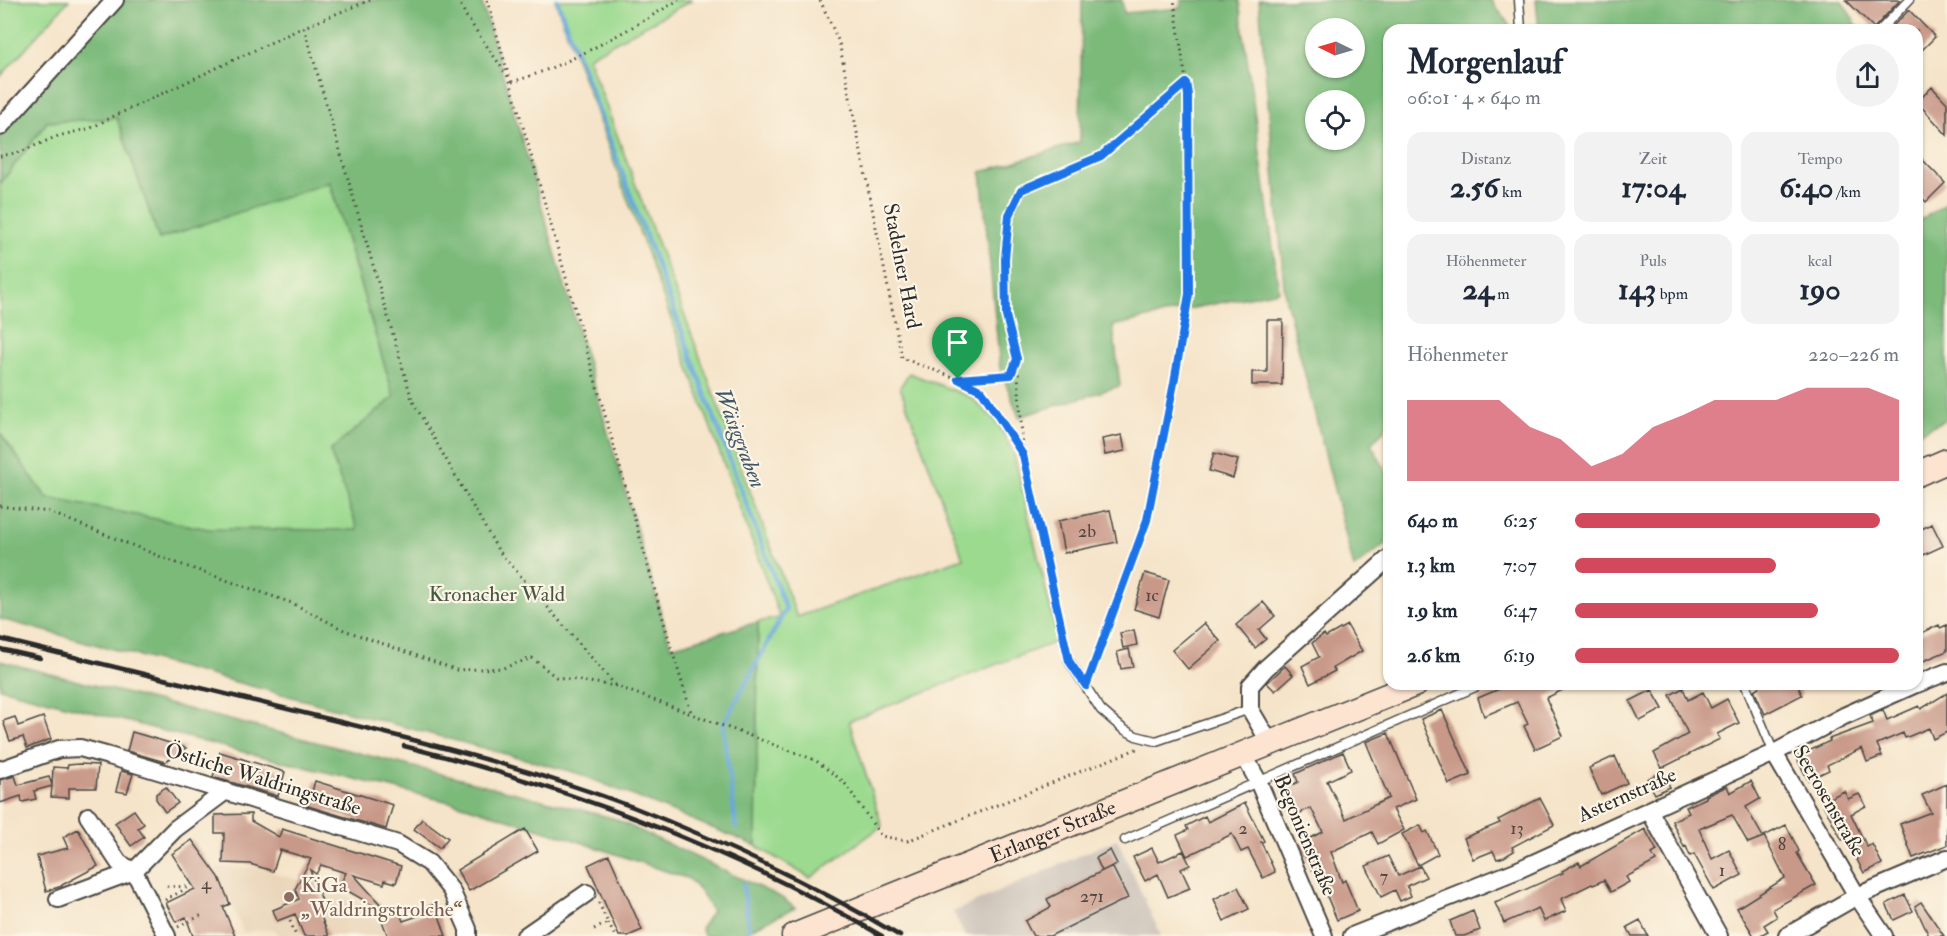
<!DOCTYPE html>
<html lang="de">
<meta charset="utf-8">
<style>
:root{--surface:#fff;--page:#f2f2f3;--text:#1f2937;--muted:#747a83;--accent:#d1495b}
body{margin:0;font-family:"IM FELL Double Pica",serif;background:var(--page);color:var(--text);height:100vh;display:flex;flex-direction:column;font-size:22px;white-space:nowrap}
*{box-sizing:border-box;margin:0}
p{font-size:20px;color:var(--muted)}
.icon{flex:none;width:33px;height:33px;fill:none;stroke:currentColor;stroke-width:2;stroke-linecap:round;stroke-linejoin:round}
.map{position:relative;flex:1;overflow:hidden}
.side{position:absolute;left:1383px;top:24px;width:540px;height:666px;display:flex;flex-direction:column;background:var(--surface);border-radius:18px;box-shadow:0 2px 4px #0004}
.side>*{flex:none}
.needle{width:39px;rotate:275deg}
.tools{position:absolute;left:1305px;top:18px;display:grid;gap:12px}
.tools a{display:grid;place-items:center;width:60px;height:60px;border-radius:50%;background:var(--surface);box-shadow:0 2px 4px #0004;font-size:30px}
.pin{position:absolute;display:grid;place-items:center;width:51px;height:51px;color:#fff;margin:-62px -26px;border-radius:50% 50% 50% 0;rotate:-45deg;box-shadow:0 0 6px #0007}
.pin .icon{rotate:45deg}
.round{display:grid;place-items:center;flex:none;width:63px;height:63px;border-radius:32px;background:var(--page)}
.head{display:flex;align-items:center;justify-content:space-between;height:102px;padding:0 24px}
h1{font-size:33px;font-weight:800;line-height:45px}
.metrics{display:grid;grid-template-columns:repeat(3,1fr);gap:9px;height:102px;padding:6px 24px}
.metrics div{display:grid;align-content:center;border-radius:15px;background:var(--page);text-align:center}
.metrics b{font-size:30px;font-weight:800}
.metrics small{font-size:16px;font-weight:400}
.metrics p{font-size:16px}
.chart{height:168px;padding:12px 24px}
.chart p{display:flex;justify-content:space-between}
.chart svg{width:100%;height:108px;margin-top:6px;fill:var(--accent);opacity:.7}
ul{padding:0 24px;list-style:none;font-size:20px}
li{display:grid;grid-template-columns:96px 72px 1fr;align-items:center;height:45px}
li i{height:15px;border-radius:8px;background:var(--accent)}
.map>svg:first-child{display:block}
.built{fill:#e9d4b8}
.industrial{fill:#ccc2b9}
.green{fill:#9bda8f;stroke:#63825d;stroke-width:1.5}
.forest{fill:#7cba7a;stroke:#547252;stroke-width:1.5;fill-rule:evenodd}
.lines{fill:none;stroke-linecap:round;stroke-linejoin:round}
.stream{stroke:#67a7da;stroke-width:4.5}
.building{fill:#c89888}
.service-casing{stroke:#494743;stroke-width:11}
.minor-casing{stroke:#494743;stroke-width:20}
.secondary-casing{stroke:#494743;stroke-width:27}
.path{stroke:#494743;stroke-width:3;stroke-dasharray:1.5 4.5;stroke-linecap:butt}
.service{stroke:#fff;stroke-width:8}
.minor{stroke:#fff;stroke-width:16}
.secondary{stroke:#fde4d1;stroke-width:24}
.rail{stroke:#2b2b2b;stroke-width:4.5}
.route-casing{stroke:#fff;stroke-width:12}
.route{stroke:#1a73e8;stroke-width:8}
.education-dot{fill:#8d6e63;stroke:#fcf5e5;stroke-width:2}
.labels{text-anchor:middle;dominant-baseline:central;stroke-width:4.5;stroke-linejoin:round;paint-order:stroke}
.number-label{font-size:18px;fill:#524642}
.street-label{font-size:21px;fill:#2b2b2b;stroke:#fcf5e5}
.park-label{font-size:21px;fill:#475744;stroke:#fcf5e5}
.education-label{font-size:21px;fill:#785e54;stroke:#fcf5e5;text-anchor:start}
.water-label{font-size:22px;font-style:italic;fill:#405668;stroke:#fcf5e5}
</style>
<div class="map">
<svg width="1947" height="936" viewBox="0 0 1947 936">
<rect width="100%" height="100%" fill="#fcf5e5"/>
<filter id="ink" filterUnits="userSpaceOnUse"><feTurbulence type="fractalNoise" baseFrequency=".0167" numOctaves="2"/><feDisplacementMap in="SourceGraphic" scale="12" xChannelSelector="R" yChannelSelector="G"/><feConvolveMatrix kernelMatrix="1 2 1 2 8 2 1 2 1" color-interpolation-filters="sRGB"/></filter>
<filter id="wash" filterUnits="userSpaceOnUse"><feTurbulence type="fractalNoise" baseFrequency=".008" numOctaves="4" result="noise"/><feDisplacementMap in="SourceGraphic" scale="24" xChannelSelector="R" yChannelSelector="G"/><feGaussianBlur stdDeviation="1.35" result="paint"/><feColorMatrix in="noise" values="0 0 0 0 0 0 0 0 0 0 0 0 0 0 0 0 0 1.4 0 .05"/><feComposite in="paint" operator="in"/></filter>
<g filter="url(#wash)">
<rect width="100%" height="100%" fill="#f5e4c9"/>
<path class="built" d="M216,867H253L339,892L360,902L383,924L387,936H281L273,929L243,932Z"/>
<path class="industrial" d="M1117,839L1161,936H965L953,912Z"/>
<path class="green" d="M0,0H69L0,77Z
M555,0H692L588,57L797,617L963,558L900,387L909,373L970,397L997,422L1014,455L1058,641L849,721L882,826L810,878L756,846L758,622L780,618Z
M117,118L159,239L329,181L394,397L330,451L358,530L208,529L47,498L0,433V184L47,122Z"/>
<path class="forest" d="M109,0H481L671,647L758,622L756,846L577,773L0,619V433L47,498L208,529L358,530L330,451L394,397L330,182L159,239L117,118L47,122L0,184V131Z
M1082,0H1122L1124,13L1181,8V0H1239L1279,291L1174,312L1113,326L1120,386L1019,417L1000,368L981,172L1080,142Z
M1259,0H1491L1513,30H1389V425L1371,444L1389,476V541L1354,568L1285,296ZM1316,28H1354V68H1316ZM1316,100H1354V140H1316Z
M1536,0H1841L1860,30H1539Z
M1947,203V419L1917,433V222Z
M0,661L613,818L782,898L795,908L736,936H704L701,928L712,911L702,894L689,879L560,835L462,805L243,752L0,688Z"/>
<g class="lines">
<path class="stream" d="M557,0L577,54
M579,58L786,609L723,725L736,828
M743,884L750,936"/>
</g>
<g id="blocks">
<path class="building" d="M1846,0H1900L1874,28Z
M1909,10L1935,37L1917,55V30H1889Z
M1932,87L1947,103V135L1917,102Z
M1917,154L1945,183L1926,202L1917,192Z
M1267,320H1283L1282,385H1252V372H1267Z
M1122,435L1125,451L1105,455L1102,439Z
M1214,453L1238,460L1233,478L1209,471Z
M1110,510L1117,542L1064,553L1058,521Z
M1932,524L1943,546L1917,558V531Z
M1145,573L1169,580L1159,617L1134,609Z
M1263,602L1275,616L1259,630L1266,639L1255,648L1236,625Z
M1204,623L1220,641L1188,669L1172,650Z
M1347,625L1362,651L1333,668L1335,671L1310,684L1302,666L1319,657L1312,643L1324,634L1326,637Z
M1939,625L1940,628L1947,625V651L1921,662L1917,653V635Z
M1134,630L1137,645L1123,648L1120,633Z
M1129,649L1133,667L1121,669L1117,652Z
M1285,666L1293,675L1275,691L1267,683Z
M1511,684H1575L1546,698L1563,736L1535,749L1524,726L1528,724L1517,702L1484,716L1478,698Z
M1758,684H1797L1802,695L1765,714L1754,690L1759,687Z
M1683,688L1688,700L1703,692L1711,708L1727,699L1739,723L1717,734L1720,739L1662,768L1654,753L1688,734L1670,695Z
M1652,690L1663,709L1640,721L1630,701Z
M1947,693V732L1933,739L1929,728L1905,738L1903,733L1877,744L1882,756L1867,762L1862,748L1827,765L1829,770L1808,780L1796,757L1830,741L1829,739L1873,723L1870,716L1883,710L1887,720L1919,706L1921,709Z
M1442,710L1471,775L1449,784L1421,719Z
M15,717L18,726L43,717L51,739L27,748L23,737L10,741L3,721Z
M132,732L163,741L186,748L165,762L127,751Z
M1388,733L1416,799L1393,809L1404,830L1378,844L1372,832L1331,852L1342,882L1345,880L1358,911L1337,920L1315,868L1312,870L1300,843L1323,832L1311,808L1293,816L1281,790L1298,782L1295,774L1343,752L1351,770L1327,781L1346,819L1389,798L1366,742Z
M220,752L285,772L278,796L213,777Z
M1615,756L1627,783L1601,795L1589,768Z
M79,764L98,765L96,788H69V798L51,797L52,786L34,791L36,799L22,802L21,796L0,803V780L15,776L18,785L49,777L52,785L53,767L67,768L68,765Z
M121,771L133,774L127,793L116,791Z
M1662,772L1670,787L1655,794L1647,779Z
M315,781L393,805L386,829L308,806Z
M1751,781L1760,799L1746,807L1763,837L1748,843L1732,815L1699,829L1712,859L1729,850L1742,875L1714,890L1694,854L1690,856L1686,846L1684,847L1672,821L1689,813L1686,807L1706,798V796L1727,786L1730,793Z
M1947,784V845L1913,858L1900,824L1931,812L1922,795Z
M166,787L178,803L165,812L156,799V794Z
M1844,791L1848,799L1859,794L1866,806L1851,814L1867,847L1872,844L1882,864L1864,873L1846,839L1842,840L1822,802Z
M1540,798L1554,825L1512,847L1514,851L1504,857L1497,859L1493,851L1473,859L1464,838L1500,823L1498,820Z
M1245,803L1264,841L1261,842L1275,872L1263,878L1248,849L1241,852L1232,834L1187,856L1177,835L1188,830L1186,826L1205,816L1208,822Z
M134,810L144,824L138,828L144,837L131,846L115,823Z
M251,814V821L279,837L282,829L401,866L396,883L385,880L384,884L354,875L390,915L399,911L403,921L424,914L423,908L435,904L446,936H388L376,907L339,886L346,873L321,865L316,874L310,870L326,911L320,914L329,936H304L295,914L277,921L273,910L299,899L295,889L311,859L280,850L273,871L250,864L223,863L224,833H215V815Z
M422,819L448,838L440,848L414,829Z
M1420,825L1424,833L1427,831L1438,854L1418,865L1402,834Z
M1786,825L1799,851L1797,853L1816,885L1773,909L1777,917L1764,925L1768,931L1759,936H1754L1737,908L1785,878L1764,836Z
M78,829L98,866L62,885V886L46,891L37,856L68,848L63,837Z
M525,829L538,851L469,891L457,870Z
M1645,829L1657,851L1652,854L1656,861L1626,877L1629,882L1611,892L1604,880L1593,885L1592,884L1561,899L1566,911L1544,921L1538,908L1504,923L1495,903L1563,873L1562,871L1579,862L1581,866Z
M192,840L219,877L230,904L223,907L235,936H193L186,917L176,922L166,903L195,889L172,854Z
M1152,848L1159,862L1183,851L1190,865L1181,869L1190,888L1168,897L1158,874L1145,881L1133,857Z
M1110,850L1117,864L1102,871L1096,858Z
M609,855L642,930L628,936H619L588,865Z
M1388,856L1398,876L1420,866L1426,877L1407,886L1411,896L1400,901L1395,890L1381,897L1366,866Z
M1112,866L1128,898L1050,936H1033L1025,921L1051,907L1047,899Z
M1238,887L1249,909L1224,921L1214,899Z
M1905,895L1913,911L1894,920L1886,904Z
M1921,902L1944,936H1929L1915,906Z
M1473,911L1480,930L1464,936H1455L1450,921Z
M1640,920L1648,936H1632L1627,927Z"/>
</g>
</g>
<g filter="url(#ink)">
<use href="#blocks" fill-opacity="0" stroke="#494743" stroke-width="1.5"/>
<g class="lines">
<g class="service-casing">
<path id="service" d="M1519,0L1521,30
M1880,30L1909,0
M1069,661L1101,710L1123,729L1136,736L1156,741L1250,709
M1745,684L1774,753
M1125,840L1482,684"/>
</g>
<g class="minor-casing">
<path id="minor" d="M0,127L115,0
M1917,684L1947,672
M1270,743L1250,709V686L1266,668L1389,558
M1774,753L1857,896L1884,936
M1243,754L1258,781L1324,936
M0,770L59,749L80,748L109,756L398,844L429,863L451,890L468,929V936
M1649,810L1719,936
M88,816L119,863L134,871L167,936
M58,899L134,871L175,829L226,791
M525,936L587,893
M1352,936L1518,870L1774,753L1844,716L1916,684
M1787,936L1857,896L1947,858"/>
</g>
<g class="secondary-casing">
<g id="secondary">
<path d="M1917,474L1947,461"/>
<path id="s1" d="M794,936L1416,684"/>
</g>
</g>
<path class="path" d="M370,0L304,27L412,400L498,550L616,686
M458,0L466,16L509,78
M487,0L671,647L692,715
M820,0L839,42L902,358L958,379L982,391L1023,455L1067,652
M512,82C572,64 625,31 679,0
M0,156L20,152L58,136L91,128L110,118L304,27
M960,379L1010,375L1016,362
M1023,453L1017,359L1006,316L1005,259L1009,215L1021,190L1101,156L1186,83
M0,506L49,512L174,562L292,603L344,630L457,670L503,668L532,658L556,677L616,686L815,760L844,782L881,836L907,841L1139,748
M1091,673L1147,520L1174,383L1189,294L1188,95L1174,0
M165,900L189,887L165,886
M290,921L296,936
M608,923L615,936
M178,927L204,914
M594,929L608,923L598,901"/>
<use href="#service" class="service"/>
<use href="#minor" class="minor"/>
<use href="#secondary" class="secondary"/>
<path class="rail" d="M0,639C104,665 208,690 312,715C420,741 529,768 633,807C725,843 816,886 900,936
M0,649L40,658
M404,746C570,788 734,849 882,936"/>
</g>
</g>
<g class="lines" filter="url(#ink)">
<g class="route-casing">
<path id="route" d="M1186,83L1188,95L1189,294L1174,383L1147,520L1086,686L1069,661L1023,455L982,391L958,379L1011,375L1017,359L1006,316L1005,259L1009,215L1021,190L1101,156Z"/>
</g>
<use href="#route" class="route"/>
</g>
<circle class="education-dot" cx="289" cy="897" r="6"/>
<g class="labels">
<g class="number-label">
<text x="1087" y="531">2b</text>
<text x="1152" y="595">1c</text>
<text x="1243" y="828">2</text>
<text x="1517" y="828">13</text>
<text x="1782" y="844">8</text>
<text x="1722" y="870">1</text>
<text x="1384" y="876">7</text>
<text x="206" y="883">4</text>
<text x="1092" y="896">271</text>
</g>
<g class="street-label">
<text transform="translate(902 266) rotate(79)">Stadelner Hard</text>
<text transform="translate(263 779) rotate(17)">Östliche Waldringstraße</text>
<text transform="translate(1627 795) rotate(-24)">Asternstraße</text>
<text transform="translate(1829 801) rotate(60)">Seerosenstraße</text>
<text stroke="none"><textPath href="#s1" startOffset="279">Erlanger Straße</textPath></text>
<text transform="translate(1305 835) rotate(67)">Begonienstraße</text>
</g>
<g class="park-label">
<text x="497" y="594">Kronacher Wald</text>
</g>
<g class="education-label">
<text x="301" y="885">KiGa<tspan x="301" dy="24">„Waldringstrolche“</tspan></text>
</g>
<g class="water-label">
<text transform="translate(740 438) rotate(69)">Wäsiggraben</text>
</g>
</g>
</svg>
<div class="tools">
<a><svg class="needle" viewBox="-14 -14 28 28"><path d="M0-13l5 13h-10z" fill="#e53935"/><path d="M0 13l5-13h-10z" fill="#747a83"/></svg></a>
<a><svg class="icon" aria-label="locate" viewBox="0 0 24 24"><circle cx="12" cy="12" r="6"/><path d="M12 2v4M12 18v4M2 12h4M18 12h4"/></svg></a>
</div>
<div class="pin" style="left:958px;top:379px;background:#1e9e55"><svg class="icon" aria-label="arrive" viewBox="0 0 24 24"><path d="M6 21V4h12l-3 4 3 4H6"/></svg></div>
<section class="side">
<div class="head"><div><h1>Morgenlauf</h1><p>06:01 · 4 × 640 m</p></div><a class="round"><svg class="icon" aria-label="share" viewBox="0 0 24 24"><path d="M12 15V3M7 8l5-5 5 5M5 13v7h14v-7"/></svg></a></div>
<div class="metrics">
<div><p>Distanz</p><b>2.56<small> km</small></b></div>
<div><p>Zeit</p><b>17:04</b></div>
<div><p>Tempo</p><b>6:40<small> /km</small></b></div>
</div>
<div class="metrics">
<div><p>Höhenmeter</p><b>24<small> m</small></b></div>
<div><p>Puls</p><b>143<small> bpm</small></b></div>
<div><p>kcal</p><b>190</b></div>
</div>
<div class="chart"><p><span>Höhenmeter</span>220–226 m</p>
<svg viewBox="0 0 160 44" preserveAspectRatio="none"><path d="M0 44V11L10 11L20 11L30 11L40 22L50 27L60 38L70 33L80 22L90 17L100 11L110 11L120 11L130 6L140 6L150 6L160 11V44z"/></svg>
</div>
<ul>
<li><b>640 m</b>6:25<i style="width:94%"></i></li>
<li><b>1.3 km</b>7:07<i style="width:62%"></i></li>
<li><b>1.9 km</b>6:47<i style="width:75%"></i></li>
<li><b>2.6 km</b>6:19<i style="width:100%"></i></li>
</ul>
</section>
</div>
